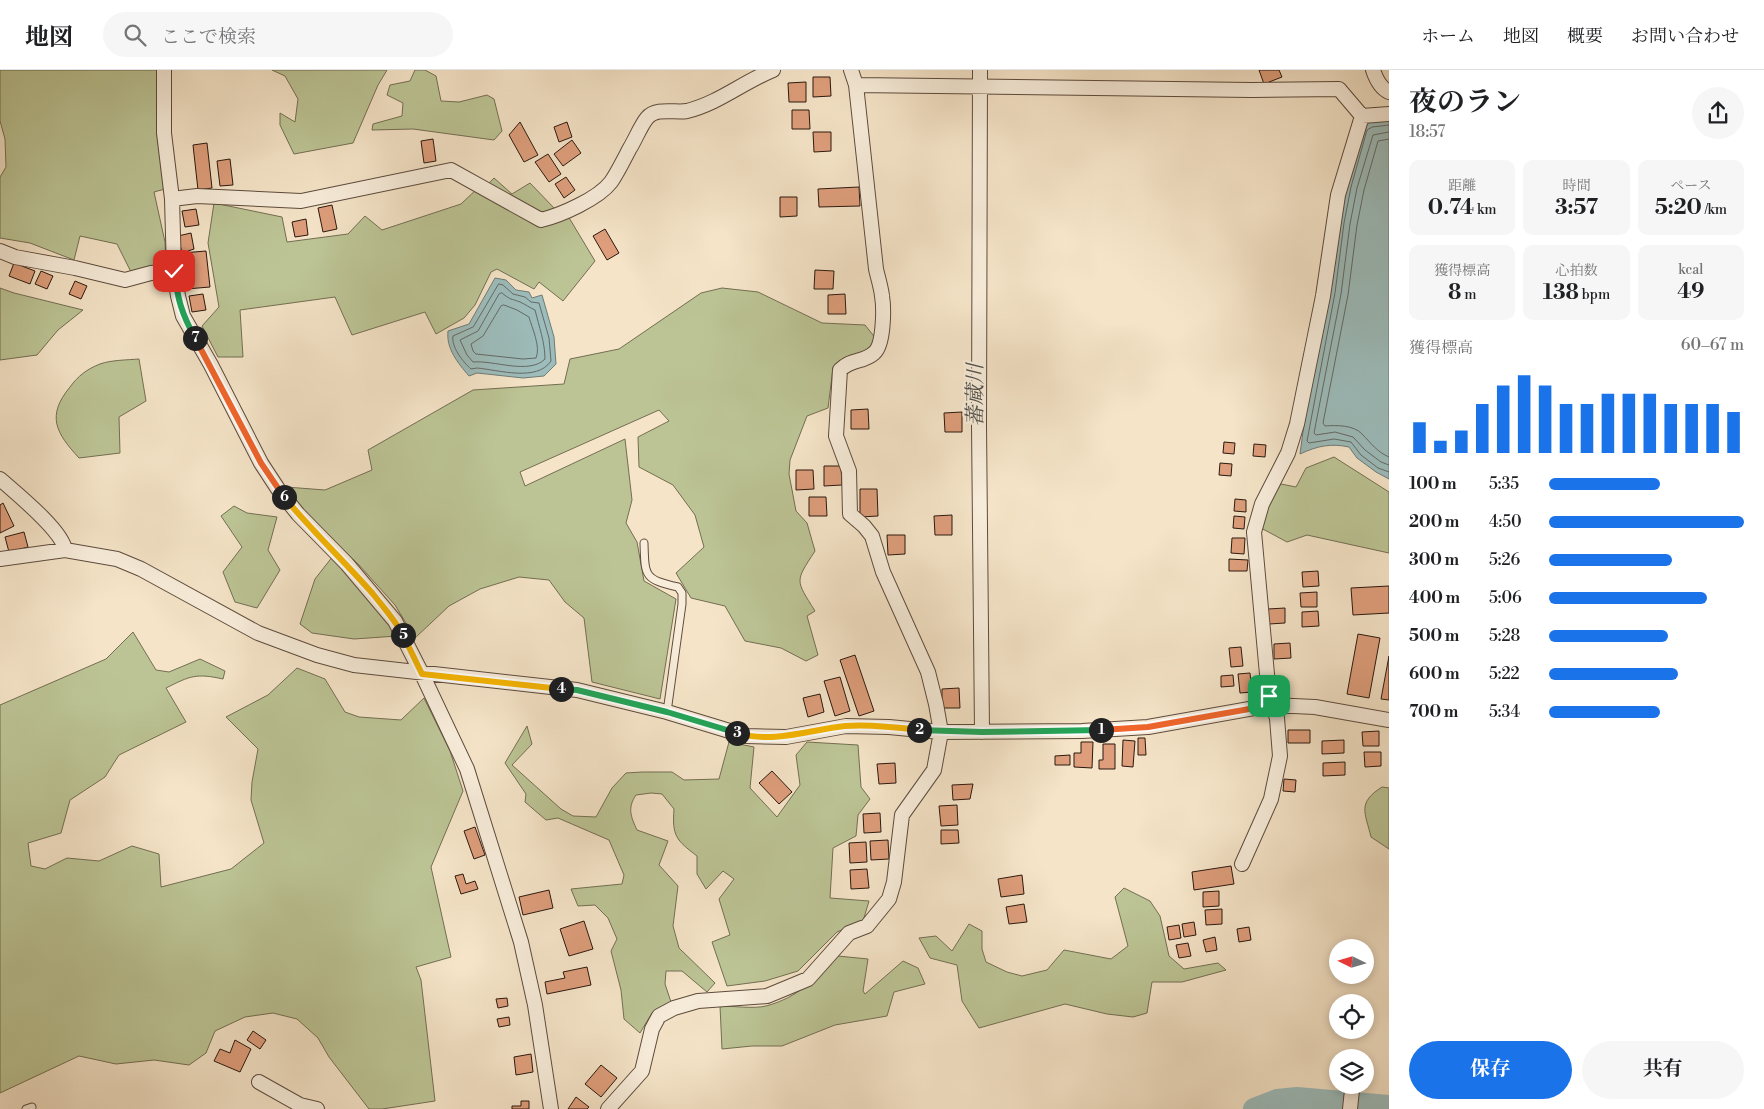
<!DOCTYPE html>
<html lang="ja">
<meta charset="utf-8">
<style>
:root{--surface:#fff;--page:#f6f6f6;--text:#202124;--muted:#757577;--line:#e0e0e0;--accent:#1a73e8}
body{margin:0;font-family:"Libre Bodoni","Noto Serif JP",serif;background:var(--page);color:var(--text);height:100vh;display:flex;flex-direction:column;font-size:19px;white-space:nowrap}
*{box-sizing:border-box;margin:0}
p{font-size:16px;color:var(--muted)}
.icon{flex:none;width:28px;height:28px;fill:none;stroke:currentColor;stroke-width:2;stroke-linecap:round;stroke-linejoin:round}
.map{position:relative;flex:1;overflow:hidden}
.drawer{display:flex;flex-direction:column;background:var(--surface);width:375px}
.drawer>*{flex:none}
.needle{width:32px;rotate:275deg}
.controls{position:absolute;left:1329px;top:869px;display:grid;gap:10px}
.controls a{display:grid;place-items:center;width:45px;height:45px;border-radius:50%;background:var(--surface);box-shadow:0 2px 8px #0003;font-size:25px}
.pin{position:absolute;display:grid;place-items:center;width:42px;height:42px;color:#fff;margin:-21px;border-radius:10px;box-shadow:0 2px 8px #0006}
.km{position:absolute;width:25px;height:25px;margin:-12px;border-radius:50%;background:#222;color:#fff;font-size:14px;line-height:25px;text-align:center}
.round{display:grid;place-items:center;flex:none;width:52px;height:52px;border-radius:26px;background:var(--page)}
.summary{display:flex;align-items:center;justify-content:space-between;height:85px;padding:0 20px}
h1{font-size:28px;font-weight:700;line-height:38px}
.stats{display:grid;grid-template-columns:repeat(3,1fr);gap:8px;height:85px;padding:5px 20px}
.stats div{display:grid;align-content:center;border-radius:10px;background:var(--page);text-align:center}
.stats b{font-size:21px;font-weight:700}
.stats small{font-size:14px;font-weight:400}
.stats p{font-size:14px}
.chart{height:140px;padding:10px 20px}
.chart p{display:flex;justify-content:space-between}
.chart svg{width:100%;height:90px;margin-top:5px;stroke:var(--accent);stroke-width:6}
.primary-button{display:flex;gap:10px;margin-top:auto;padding:10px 20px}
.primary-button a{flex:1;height:58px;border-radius:30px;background:var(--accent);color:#fff;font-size:20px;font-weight:700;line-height:58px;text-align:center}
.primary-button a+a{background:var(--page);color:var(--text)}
ul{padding:0 20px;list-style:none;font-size:16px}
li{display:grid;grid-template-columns:80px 60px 1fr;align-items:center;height:38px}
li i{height:12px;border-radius:6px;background:var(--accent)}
header{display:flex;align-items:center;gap:30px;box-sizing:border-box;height:70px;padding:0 25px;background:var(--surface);border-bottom:1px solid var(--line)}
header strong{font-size:24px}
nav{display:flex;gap:28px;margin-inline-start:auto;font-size:18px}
.search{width:350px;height:45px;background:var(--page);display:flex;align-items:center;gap:12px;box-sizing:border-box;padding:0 18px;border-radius:28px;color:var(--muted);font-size:19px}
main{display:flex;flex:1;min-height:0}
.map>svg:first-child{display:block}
.green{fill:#bcc495;stroke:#736e52}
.water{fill:#9dbdbc;stroke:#6f7b77}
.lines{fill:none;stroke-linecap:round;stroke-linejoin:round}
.shore{stroke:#646a66;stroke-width:1}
.river{stroke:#9dbdbc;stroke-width:22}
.building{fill:#de9e7b;stroke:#2a180f}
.service-casing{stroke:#5d4b3d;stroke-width:9}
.minor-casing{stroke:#5d4b3d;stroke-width:16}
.service{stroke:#f8eddb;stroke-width:7}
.minor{stroke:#f8eddb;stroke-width:14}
.split-1-casing{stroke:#fff;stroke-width:10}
.split-2-casing{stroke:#fff;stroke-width:10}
.split-3-casing{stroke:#fff;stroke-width:10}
.split-4-casing{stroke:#fff;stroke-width:10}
.split-5-casing{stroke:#fff;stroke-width:10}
.split-6-casing{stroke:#fff;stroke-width:10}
.split-7-casing{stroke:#fff;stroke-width:10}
.split-8-casing{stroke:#fff;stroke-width:10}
.split-1{stroke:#f0652b;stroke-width:6}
.split-2{stroke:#22a559;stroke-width:6}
.split-3{stroke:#f5b400;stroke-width:6}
.split-4{stroke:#22a559;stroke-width:6}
.split-5{stroke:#f5b400;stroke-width:6}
.split-6{stroke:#f5b400;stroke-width:6}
.split-7{stroke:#f0652b;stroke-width:6}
.split-8{stroke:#22a559;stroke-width:6}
.labels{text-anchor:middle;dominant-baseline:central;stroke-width:4;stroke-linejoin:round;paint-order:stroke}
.water-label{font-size:21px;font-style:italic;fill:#52524c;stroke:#f8eddb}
</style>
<header>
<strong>地図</strong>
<div class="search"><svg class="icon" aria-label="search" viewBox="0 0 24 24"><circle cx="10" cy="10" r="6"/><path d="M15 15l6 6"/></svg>ここで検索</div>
<nav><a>ホーム</a><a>地図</a><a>概要</a><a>お問い合わせ</a></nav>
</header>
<main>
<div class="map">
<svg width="1389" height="1039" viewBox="0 0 1389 1039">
<rect width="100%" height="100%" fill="#f5e4c8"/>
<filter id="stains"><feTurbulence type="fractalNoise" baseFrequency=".004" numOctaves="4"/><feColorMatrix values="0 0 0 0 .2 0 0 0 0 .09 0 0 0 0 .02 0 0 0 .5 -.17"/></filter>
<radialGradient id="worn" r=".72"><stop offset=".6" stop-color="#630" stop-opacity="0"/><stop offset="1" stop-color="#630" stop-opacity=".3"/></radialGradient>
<path class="green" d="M0,0H158L165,119L154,122L165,172L166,196L131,202L117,174L80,166L74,190L30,173L0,168V107L6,97L5,69L0,51Z
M272,0H387L378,15L353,73L294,84L280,55V43L295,52L298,29L285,6Z
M415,0H425L436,6L441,31L459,32L487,25L494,29L502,61L494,70L413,59L372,60L373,54L402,46L403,33L387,25L390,15L410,11Z
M494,108L512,124L530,113L555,139L541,147L486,116Z
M478,118L541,153L568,146L595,191L563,231L539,212L534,219L497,199L491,202L475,235L464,248L436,264L425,242L352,265L335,227L240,240L243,287H218L202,256L219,237L208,173L214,133L282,147L287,172L348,164L365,146L382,160L461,134Z
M0,218L14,223L83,240L58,260L37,285L0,290Z
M722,218L758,222L822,253L865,255L877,270L865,281L843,288L833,298L828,338L807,346L790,390L789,404L796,441L807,453L815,481C795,512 795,509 815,541L807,546L818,585L806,591L781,578L745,571L725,536L691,528L676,503L704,477L695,445L673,415L639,397L638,367L669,351L659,340L520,402L525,416L625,369L632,430L626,453L637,472L644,511L676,529L660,629L592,612L584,548L565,532L549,510L519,507L480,519L449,536L415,568L395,535L359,495L297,437L286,417L325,420L372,400L368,380L473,320L564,314L570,289L619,279L701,223Z
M139,289L146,331L119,347L120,383L79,388C56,363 46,346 70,317C78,306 87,299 100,294C111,290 127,290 139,289Z
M1334,387L1389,422V483L1307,465L1287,472L1261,458L1269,433L1281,414L1296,417L1306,398Z
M234,436L247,443L277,447L268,480L280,500L257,538L235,532L223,502L242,477L221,446Z
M333,486L381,539L397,566L354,569L312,563L300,554L315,509Z
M133,562L156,600L169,602L200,589L225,601L223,609C196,603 190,606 166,618L186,652L119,685L105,707L70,730L61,763L28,773L31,796L45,799L67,788L99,791L132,776L159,784L161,817L231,799L264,773L251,730L252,712L258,679L226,647L268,625L297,598L325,609L345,642L359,647L401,650L424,628L450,681L463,721L431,797L451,887L416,897L421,910L435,1031L382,1039H369L329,987L318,968L297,949L273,943L245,947L215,961L206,983L189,995L154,990L116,994L79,986L0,1023V635L106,589Z
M527,656L532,674L512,695L561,739L573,746L596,747L612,718L626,703L642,702H672L684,710L719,709L729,672L754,677L750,718L777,747L800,715L796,685L807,672L858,675L861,717L870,729L858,745L856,766L833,778L830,828L869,831L863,851L837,862L798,901L765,911L727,916L712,872L730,865L719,829L734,809L723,801L706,819L697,804V786C676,770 672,766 674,739L662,724L651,723L636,725C627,738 631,747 637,760L668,771L659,795L678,816L673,856L679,878L715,913L707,922L682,901H666L665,914L671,932L652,943L640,963L624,949L621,920L611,881L617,869L608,848L595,835L578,836L571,819L622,814L624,805L609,770L558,748L546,750L525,732L526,724L505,693Z
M1382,717L1389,718V779L1371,767C1365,742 1357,733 1382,717Z
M1124,818L1150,831L1160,846L1169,886L1184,899L1218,893L1226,900L1182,912H1152L1147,943L1133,947L1107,944L1065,934L979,958L962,931L957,895L930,888L919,868L936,866L952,881L969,854L982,861V879L986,892L1007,902L1022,906L1047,900L1064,880L1111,889L1128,876L1115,827Z
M838,886L868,889L863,921L865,924L903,891L918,898L925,914L894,922L887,946L835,955L782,976H752L722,979L720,936C733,936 754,939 766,936C797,928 817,908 838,886Z"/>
<path class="water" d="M1389,50V409L1376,402L1357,388L1349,377C1331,373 1317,376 1300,384L1305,347L1346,116L1363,57L1370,52Z
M495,208L506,210L516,220L529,222L532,228L542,225L554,267L556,294L544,306L523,308L477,303L469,306C458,293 446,279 448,261L469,254Z"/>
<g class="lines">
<path class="shore" d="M1389,55L1372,57L1367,60L1351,117L1344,153L1335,223L1307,371L1309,373L1334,369L1351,372L1361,385L1378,398L1389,402
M1389,62L1373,65L1357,118L1350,154L1341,224L1314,363L1316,365L1335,362L1353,367L1365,380L1381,392L1389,395
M1389,69L1378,71L1364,120L1357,155L1348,225L1323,353L1325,356C1336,355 1354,355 1362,364C1371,373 1377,382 1389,387
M499,214L503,215L513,224L525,227L531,232L539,233L549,268L551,291C537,312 499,300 477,298L471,299C463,292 451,277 453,266L473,257Z
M502,223C512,231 510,228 520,232C525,234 530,238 535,240C539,256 545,273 545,289C529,305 494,290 473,292L467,285L460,270L478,261L499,224Z
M504,235L517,240L529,247C532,258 541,277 536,288L523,289L476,284L473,281L471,274L483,266L501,236Z"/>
<path class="river" d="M1254,1039L1277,1030L1297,1028L1389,1036"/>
</g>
<path class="building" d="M1259,0H1279L1282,7L1264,14Z
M813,7H830L831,26L813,27Z
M806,12V32H789L788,13Z
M792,40H809L810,59H792Z
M520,52L538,85L524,92L509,65Z
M567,52L572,67L559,72L554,57Z
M813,62H831V81L814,82Z
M433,69L436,91L424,93L421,71Z
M572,70L581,83L563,96L554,84Z
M207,73L212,118L198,120L193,75Z
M548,84L561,104L549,112L535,92Z
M230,89L233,115L220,116L217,91Z
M566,107L575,120L564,128L555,114Z
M859,117L860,136L819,137L818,119Z
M780,127H797V146L780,147Z
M332,135L337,159L323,162L318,138Z
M196,139L199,155L185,157L182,141Z
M306,149L308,165L295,167L292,152Z
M605,159L619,183L607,190L593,166Z
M191,163L194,179L182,183L178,166Z
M206,181L210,217L186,219L182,183Z
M14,193L35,201L30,214L9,206Z
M815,200L834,201L833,219H814Z
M41,201L53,206L47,219L35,214Z
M75,211L87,216L81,229L69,224Z
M203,224L206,240L192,242L189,226Z
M845,224L846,244H828V225Z
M868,339L869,359H851V340Z
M962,342V362H945L944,343Z
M1224,372L1235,373L1234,384L1223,383Z
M1254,374L1266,375L1265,387L1253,386Z
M1220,393L1232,394L1231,406L1219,405Z
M824,396H841L842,415L824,416Z
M796,400H813L814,419L796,420Z
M860,419H877L878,446L860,447Z
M809,427H826L827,446H809Z
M1235,429L1246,430V442L1234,441Z
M3,433L14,456L0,463V435Z
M952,445V465H935L934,446Z
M1234,446L1245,447L1244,459L1233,458Z
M24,462L28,477L9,482L5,467Z
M887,465H905V484L888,485Z
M1232,468H1245L1244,484L1231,483Z
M1229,489L1248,490L1247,501H1229Z
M1318,501L1319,516L1303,517L1302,502Z
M1389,516V543L1353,545L1351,518Z
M1317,522V537H1301L1300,523Z
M1285,538V553L1269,554L1268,539Z
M1318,541L1319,556L1302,557V542Z
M1358,564L1380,568L1369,628L1347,624Z
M1290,573L1291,588L1274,589V574Z
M1241,577L1243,596L1231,597L1229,578Z
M855,585L874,641L859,646L840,590Z
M1389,586V630L1381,629Z
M1250,603L1252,622L1240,623L1238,604Z
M1233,605L1234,616L1221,617V606Z
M840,607L850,641L835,646L824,611Z
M959,618L960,638H942V619Z
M820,624L824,642L808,647L803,628Z
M1288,660H1310V673H1288Z
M1379,661V676H1363L1362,662Z
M1138,668H1145L1146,685H1138Z
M1123,670L1135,671L1133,697L1122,696Z
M1344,670V683L1322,684V671Z
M1081,672H1093L1092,698L1074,697V683H1081Z
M1103,674H1115V699H1099V690H1103Z
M1364,682H1381V696L1365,697Z
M1070,685V695H1055V686Z
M1345,692V705L1323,706V693Z
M895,693L896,713L879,714L877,694Z
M772,701L792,722L779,734L759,713Z
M1284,709L1296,710L1295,722L1283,721Z
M973,714L970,729L953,730L952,715Z
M957,735L958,755L941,756L939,736Z
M880,743L881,762L864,763L863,744Z
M475,757L485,785L474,789L464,761Z
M941,760H958L959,773L941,774Z
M888,770L889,789L871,790L870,771Z
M866,772L867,792L850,793L849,773Z
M1231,796L1234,814L1194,820L1192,802Z
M867,799L869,818L851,819L850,800Z
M463,804L466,814L475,811L478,819L461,824L455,806Z
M1022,805L1024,824L1001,827L998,809Z
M549,820L553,838L523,845L519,827Z
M1219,821V836L1203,837V822Z
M1024,834L1027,852L1009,854L1006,837Z
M1222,839V854L1206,855L1205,840Z
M584,851L593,879L569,886L560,859Z
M1194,852L1196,865L1184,867L1182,854Z
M1179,855L1181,868L1169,870L1167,857Z
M1249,857L1251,870L1239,872L1237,859Z
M1215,867L1217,880L1206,882L1203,870Z
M1188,873L1191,886L1179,888L1176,875Z
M587,897L591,915L547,924L545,912L565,908L563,902Z
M507,928L508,936L498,938L496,929Z
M509,947L510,955L499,957L497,949Z
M253,961L266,970L260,979L247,970Z
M235,970L251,979L240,1002L214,991L220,979L230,983Z
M531,984L533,1002L516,1005L514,987Z
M601,995L617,1008L601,1027L585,1014Z
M576,1027L589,1037L587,1039H568Z
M521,1031H529V1039H512V1036H521Z"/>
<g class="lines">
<g class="service-casing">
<path id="service" d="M644,473C645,507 644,509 678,517L682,523V534L667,642
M26,1039L32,1037"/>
</g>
<g class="minor-casing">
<path id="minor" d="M164,0V63L172,129L174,201L178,226L183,246L211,295L261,393L278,419L298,444L347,494L395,551L422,604L467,699L521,872L535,935L551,1039
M980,0L979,355L982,662
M1373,0C1376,9 1380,18 1389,22
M856,15L1252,20L1339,19L1362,46
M1362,46L1389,44
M172,129L197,126L301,131L451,100L541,150C561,145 598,129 611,112C618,102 624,89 630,78C635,70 641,55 647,48C656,37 675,43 687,41C719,33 743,12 773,0
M0,181L15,187L75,198L125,210L151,203L174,201
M0,409C16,423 63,461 65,480
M0,489L65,480L117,489L141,499L258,563L317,585L354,595L577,620L667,642L746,666L786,667L846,656L889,657L941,662L1082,661L1148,657L1272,635L1315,637L1389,650
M1242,794L1271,729L1280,686L1277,648L1269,626L1254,462L1262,434L1288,383L1297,354L1323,226L1338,125L1362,46
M259,1012L300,1035L317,1039
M608,1039L642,1001L652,959L659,946L674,938L698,931L767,926L808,909L849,863L867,856L889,829L894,812L902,745L934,700L941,662L936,634L928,602L883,502L872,466L864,456L850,444L849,401L836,366L840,300C852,288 863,293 874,283C884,275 884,238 882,226C881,217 878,208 876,199L856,15L851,0
M1350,1039L1352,1020"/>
</g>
<use href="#service" class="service"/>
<use href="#minor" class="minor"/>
</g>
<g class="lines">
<g class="split-1-casing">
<path id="split-1" d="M1101,660L1148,657L1272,635L1269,626"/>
</g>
<g class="split-2-casing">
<path id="split-2" d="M919,660L982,662L1101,660"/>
</g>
<g class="split-3-casing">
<path id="split-3" d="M737,663C773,674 809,660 845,656C869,654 895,657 919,660"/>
</g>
<g class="split-4-casing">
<path id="split-4" d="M561,619L577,620L667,642L737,663"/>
</g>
<g class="split-5-casing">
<path id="split-5" d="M403,565L422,604L561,619"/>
</g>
<g class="split-6-casing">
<path id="split-6" d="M284,427C312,461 344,491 373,524C384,538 395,550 403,565"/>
</g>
<g class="split-7-casing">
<path id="split-7" d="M195,268L261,393L284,427"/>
</g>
<g class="split-8-casing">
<path id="split-8" d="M174,201C178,230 181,242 195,268"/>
</g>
<use href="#split-1" class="split-1"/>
<use href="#split-2" class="split-2"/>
<use href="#split-3" class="split-3"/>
<use href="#split-4" class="split-4"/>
<use href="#split-5" class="split-5"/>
<use href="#split-6" class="split-6"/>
<use href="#split-7" class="split-7"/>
<use href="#split-8" class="split-8"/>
</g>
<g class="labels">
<g class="water-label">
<text transform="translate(976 325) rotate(-90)">蕃蔵川</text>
</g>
</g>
<rect width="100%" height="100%" filter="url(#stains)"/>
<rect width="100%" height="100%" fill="url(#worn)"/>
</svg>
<div class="controls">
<a><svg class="needle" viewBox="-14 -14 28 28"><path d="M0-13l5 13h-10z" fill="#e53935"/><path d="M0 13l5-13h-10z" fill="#757577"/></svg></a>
<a><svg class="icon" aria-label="locate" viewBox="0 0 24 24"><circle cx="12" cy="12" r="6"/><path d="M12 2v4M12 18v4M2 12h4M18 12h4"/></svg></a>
<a><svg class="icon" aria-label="layers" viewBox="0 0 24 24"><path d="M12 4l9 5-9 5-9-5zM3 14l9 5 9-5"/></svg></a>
</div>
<div class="pin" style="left:1269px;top:626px;background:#1e9e55"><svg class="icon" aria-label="arrive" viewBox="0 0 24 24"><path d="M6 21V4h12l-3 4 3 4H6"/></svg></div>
<div class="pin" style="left:174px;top:201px;background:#d93025"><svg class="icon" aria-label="check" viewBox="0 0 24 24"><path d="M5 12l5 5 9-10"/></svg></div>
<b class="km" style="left:1101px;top:660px">1</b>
<b class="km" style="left:919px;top:660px">2</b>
<b class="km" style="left:737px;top:663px">3</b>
<b class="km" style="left:561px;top:619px">4</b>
<b class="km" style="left:403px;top:565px">5</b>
<b class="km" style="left:284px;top:427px">6</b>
<b class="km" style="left:195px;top:268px">7</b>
</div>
<section class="drawer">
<div class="summary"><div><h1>夜のラン</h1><p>18:57</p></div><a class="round"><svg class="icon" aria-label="share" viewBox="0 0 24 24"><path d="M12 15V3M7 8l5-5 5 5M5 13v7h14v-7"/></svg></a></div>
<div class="stats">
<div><p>距離</p><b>0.74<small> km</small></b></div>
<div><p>時間</p><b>3:57</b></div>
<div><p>ペース</p><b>5:20<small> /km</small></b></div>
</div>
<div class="stats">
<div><p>獲得標高</p><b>8<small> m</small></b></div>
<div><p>心拍数</p><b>138<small> bpm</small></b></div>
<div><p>kcal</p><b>49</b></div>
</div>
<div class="chart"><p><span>獲得標高</span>60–67 m</p>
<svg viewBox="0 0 160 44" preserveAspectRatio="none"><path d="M5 44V29M15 44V38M25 44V33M35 44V20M45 44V11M55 44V6M65 44V11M75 44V20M85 44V20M95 44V15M105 44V15M115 44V15M125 44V20M135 44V20M145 44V20M155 44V24"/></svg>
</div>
<ul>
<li><b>100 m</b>5:35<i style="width:57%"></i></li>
<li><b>200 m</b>4:50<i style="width:100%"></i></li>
<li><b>300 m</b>5:26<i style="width:63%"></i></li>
<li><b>400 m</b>5:06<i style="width:81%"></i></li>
<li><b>500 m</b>5:28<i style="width:61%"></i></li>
<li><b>600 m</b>5:22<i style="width:66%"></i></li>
<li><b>700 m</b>5:34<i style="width:57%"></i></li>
</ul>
<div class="primary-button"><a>保存</a><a>共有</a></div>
</section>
</main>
